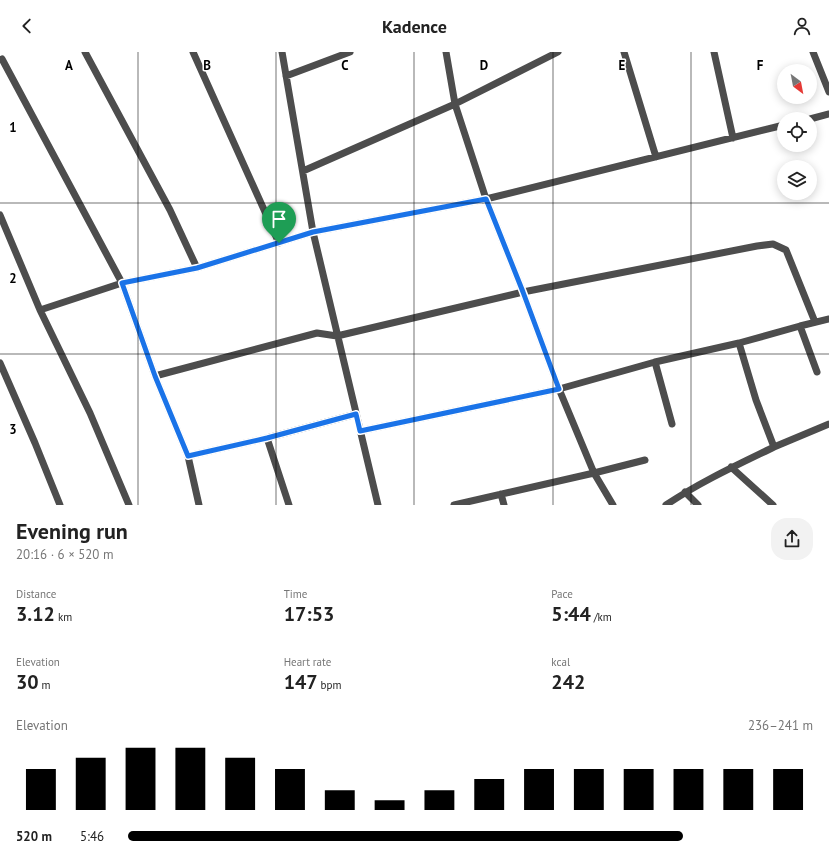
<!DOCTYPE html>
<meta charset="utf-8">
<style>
:root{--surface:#fff;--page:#f2f2f2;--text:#222;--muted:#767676;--accent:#000}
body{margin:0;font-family:"PT Sans",sans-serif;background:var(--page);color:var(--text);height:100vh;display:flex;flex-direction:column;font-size:15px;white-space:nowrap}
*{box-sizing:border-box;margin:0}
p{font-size:13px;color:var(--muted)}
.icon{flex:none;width:22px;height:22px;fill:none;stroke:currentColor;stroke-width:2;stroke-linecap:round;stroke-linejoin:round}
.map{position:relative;height:453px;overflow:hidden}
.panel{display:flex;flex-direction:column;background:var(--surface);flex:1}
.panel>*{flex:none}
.needle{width:26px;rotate:148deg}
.tools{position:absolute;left:777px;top:12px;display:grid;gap:8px}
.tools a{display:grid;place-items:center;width:40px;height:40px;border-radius:50%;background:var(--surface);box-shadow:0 2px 10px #0003;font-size:20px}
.pin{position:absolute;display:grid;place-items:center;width:34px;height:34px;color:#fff;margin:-41px -17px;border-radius:50% 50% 50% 0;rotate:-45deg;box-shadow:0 0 4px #0007}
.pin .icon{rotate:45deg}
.round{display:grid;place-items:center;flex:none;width:42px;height:42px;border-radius:16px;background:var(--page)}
.head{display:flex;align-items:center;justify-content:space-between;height:68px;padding:0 16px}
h1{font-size:22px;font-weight:700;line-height:30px}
.metrics{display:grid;grid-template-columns:repeat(3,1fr);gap:6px;height:68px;padding:4px 16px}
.metrics div{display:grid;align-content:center}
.metrics b{font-size:20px;font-weight:700}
.metrics small{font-size:11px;font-weight:400}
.metrics p{font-size:11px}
.chart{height:112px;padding:8px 16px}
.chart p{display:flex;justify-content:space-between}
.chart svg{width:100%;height:72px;margin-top:4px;stroke:var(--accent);stroke-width:6}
ul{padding:0 16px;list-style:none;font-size:13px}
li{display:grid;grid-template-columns:64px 48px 1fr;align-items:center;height:30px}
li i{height:10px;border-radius:5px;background:var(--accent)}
header{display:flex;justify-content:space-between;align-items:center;height:52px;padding:0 16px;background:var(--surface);font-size:18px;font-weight:700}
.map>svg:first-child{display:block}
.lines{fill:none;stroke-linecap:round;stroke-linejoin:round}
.minor{stroke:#4d4d4d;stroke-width:7}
.route-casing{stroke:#fff;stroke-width:8}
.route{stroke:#1a73e8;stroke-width:5}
.grid{fill:none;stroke:#000;stroke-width:1;stroke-opacity:0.55}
.grid-label{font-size:13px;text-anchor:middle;font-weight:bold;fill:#000;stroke:#fff;stroke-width:3;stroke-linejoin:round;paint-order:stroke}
</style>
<header><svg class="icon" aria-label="back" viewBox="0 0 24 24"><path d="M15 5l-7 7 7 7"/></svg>Kadence<svg class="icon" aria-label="person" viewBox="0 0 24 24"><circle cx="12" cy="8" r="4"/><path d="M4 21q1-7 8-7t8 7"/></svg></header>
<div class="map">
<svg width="829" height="453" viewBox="0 0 829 453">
<rect width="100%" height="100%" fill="#fff"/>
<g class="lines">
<path class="minor" d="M85,0L170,158L197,216
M193,0L279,191
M282,0L313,180L378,453
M446,0L455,52L486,147L523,240L559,337L594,421L613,453
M624,0L656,105
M714,0L733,86
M813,0L829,40
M2,7L122,231L155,324L188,404L199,453
M286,24L350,0
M810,67L829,62
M303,119L455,52L558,0
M0,163L40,258L90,361L129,453
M40,258L122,231L197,216L313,180L486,147L784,73
M800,274L817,320
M655,310L672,372
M0,311L35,391L60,453
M155,324L317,281L337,284L523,240L757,194L773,192L786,198L815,270
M360,379L559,337L655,310L739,291L800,274L829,267
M267,386L289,453
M774,395L829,372
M188,404L267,386L356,362
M731,415L773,453
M685,440L698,453
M501,442L504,453
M454,453L594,421L645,408
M666,453C700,430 737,413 774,395L756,348L739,291"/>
</g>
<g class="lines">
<g class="route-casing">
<path id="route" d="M486,147L523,240L559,337L360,379L356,362L267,386L188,404L155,324L122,231L197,216L313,180Z"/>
</g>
<use href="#route" class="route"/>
</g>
<path class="grid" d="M138,0V453M276,0V453M414,0V453M553,0V453M691,0V453M0,151H829M0,302H829"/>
<g class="grid-label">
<text x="69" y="18">A</text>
<text x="207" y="18">B</text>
<text x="345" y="18">C</text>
<text x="484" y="18">D</text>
<text x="622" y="18">E</text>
<text x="760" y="18">F</text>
<text x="13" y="80">1</text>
<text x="13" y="231">2</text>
<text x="13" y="382">3</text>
</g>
</svg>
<div class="tools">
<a><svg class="needle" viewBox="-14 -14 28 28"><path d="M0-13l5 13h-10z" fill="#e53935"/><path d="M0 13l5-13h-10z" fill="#767676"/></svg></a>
<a><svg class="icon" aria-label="locate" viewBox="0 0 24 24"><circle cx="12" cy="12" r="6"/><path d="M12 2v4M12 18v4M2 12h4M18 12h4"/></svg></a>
<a><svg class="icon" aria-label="layers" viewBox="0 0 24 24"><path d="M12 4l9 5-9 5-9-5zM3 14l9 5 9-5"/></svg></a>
</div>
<div class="pin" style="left:279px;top:191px;background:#1e9e55"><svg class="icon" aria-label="arrive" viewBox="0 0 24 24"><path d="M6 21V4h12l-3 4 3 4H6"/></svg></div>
</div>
<section class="panel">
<div class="head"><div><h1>Evening run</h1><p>20:16 · 6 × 520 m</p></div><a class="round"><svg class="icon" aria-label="share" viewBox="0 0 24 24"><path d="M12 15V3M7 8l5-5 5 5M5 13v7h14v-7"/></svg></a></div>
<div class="metrics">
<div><p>Distance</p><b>3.12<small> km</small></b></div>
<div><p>Time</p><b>17:53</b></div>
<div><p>Pace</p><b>5:44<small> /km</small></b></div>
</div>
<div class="metrics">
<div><p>Elevation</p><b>30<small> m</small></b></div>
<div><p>Heart rate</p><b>147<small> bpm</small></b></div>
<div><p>kcal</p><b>242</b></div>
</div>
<div class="chart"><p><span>Elevation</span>236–241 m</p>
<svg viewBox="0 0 160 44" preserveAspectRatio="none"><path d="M5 44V19M15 44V12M25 44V6M35 44V6M45 44V12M55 44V19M65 44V32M75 44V38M85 44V32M95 44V25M105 44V19M115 44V19M125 44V19M135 44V19M145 44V19M155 44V19"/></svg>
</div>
<ul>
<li><b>520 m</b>5:46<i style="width:81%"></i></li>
</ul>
</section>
